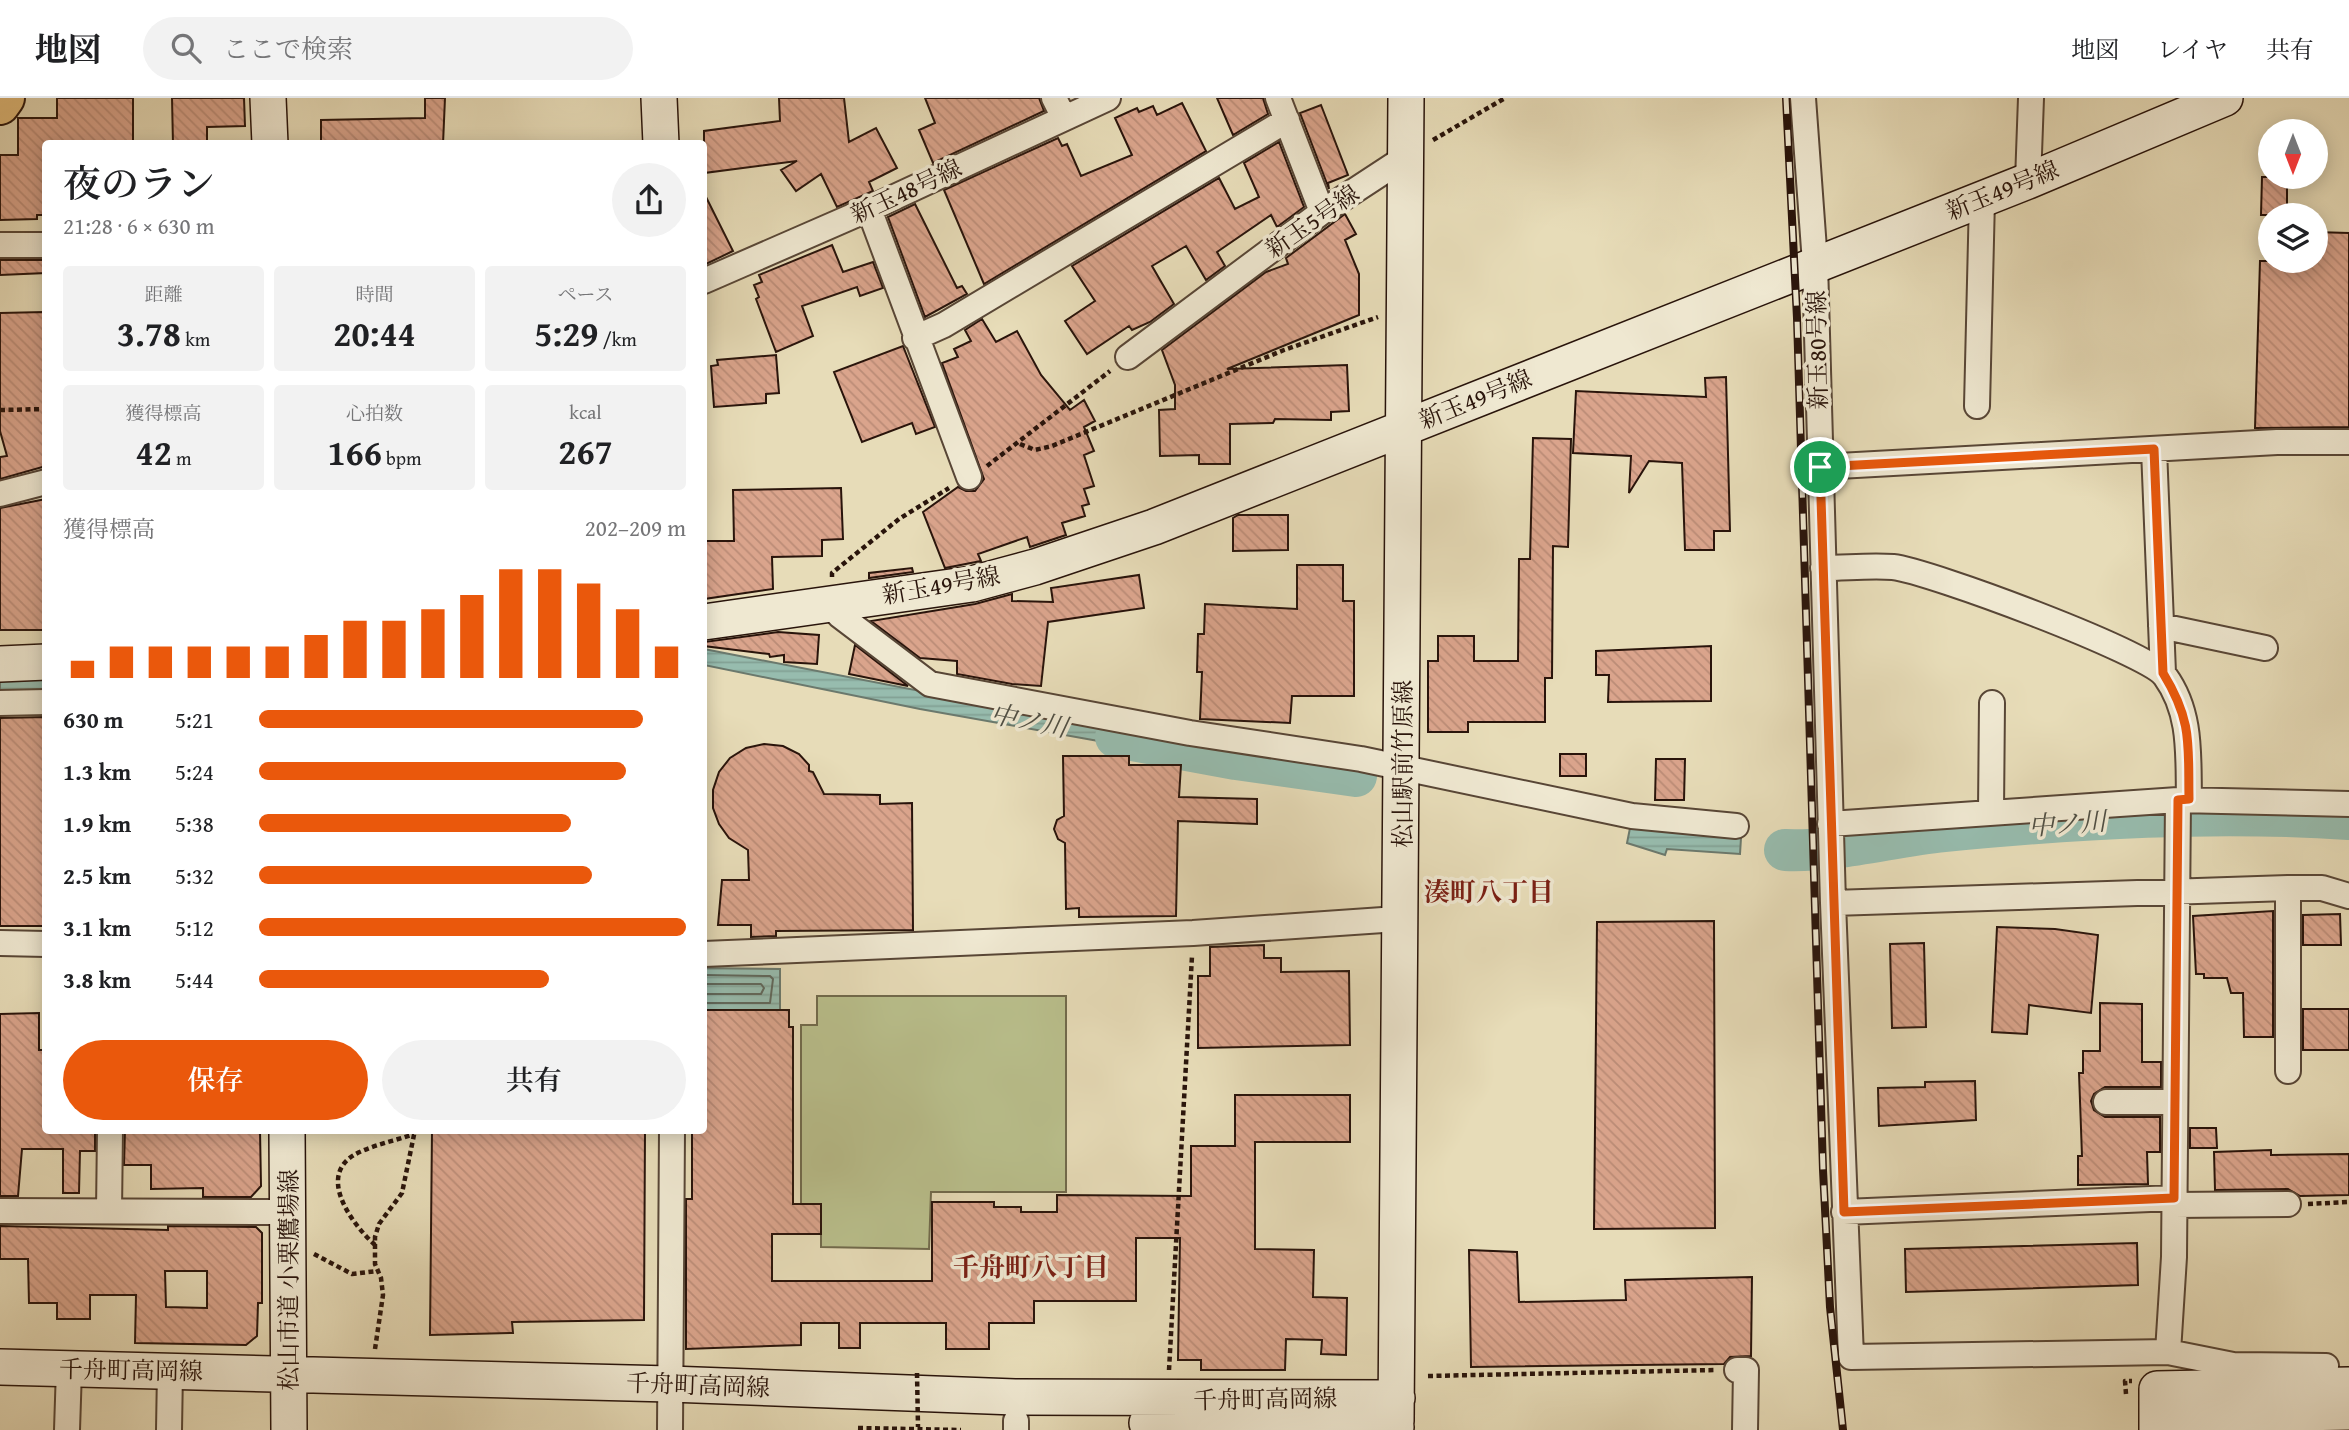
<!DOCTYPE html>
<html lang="ja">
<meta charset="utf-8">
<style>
:root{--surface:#fff;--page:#f2f2f2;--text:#202124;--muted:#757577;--line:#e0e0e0;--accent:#ea580c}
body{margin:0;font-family:"Gentium Book Plus","Noto Serif JP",serif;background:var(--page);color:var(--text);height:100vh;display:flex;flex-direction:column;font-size:26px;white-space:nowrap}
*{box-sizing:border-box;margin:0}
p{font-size:23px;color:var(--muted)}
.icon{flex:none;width:38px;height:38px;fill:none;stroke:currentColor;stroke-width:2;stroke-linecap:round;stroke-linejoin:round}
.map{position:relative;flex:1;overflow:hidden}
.details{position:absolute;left:42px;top:42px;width:665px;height:994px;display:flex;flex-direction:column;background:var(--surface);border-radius:7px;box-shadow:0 4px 18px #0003}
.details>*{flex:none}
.needle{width:46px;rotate:180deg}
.controls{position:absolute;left:2258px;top:21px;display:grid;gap:14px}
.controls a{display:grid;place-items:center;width:70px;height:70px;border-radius:50%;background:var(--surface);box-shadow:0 4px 18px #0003;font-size:35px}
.pin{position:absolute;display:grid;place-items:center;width:60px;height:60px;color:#fff;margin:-30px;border:4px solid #fff;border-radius:50%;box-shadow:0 2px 7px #0007}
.round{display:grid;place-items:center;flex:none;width:74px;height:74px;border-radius:37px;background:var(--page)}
.summary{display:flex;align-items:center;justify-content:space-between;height:119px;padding:0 21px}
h1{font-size:38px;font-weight:600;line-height:52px}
.metrics{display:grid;grid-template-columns:repeat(3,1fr);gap:10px;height:119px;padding:7px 21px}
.metrics div{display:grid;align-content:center;border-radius:7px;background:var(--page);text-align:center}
.metrics b{font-size:35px;font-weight:600}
.metrics small{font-size:19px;font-weight:400}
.metrics p{font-size:19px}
.chart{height:196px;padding:14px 21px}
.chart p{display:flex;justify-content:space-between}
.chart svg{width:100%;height:126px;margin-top:7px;stroke:var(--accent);stroke-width:6}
.action{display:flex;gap:14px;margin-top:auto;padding:14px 21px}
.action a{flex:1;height:80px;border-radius:42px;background:var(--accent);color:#fff;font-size:28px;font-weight:600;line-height:80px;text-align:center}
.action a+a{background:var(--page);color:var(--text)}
ul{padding:0 21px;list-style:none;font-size:23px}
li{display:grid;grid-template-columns:112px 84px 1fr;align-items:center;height:52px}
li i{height:18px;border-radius:9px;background:var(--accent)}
header{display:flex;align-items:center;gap:42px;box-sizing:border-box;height:98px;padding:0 35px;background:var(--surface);border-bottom:2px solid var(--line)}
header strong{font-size:33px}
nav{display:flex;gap:38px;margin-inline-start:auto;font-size:24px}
.search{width:490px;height:63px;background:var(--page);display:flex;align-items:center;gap:18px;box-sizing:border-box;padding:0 24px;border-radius:38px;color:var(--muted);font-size:26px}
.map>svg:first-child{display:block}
.green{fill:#b9bf8c;stroke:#716a4c;stroke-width:2}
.water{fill:url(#water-rules);stroke:#6b796d;stroke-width:2}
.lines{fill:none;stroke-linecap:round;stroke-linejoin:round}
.shore{stroke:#60685c;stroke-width:2}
.river{stroke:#97bcae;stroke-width:42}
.building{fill:url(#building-back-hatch);stroke:#29140b;stroke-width:2;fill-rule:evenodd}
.street-casing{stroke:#584636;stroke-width:28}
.secondary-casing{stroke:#29140b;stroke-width:38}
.primary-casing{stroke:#29140b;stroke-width:42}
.path{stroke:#29140b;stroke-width:4.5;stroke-dasharray:5 3.5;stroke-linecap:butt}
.street{stroke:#efe8d1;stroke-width:24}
.secondary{stroke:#efe8d1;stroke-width:35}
.primary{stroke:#e4be7c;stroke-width:38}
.rail-casing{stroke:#29140b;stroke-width:8}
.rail{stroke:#efe8d1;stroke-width:5;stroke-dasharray:16;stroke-linecap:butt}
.path-bridge{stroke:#29140b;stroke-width:4.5;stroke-dasharray:5 3.5;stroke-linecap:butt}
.route-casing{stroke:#fff;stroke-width:14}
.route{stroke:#ea580c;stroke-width:9}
.labels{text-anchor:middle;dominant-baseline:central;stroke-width:7;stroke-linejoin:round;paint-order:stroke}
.street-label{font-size:24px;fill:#29140b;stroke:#efe8d1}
.water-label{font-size:26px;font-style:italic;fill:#504f44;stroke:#efe8d1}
.neighbourhood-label{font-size:26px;font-weight:bold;fill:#7a1f14;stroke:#efe8d1}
</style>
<header>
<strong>地図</strong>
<div class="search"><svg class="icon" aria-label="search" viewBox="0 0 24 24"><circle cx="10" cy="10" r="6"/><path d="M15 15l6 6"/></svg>ここで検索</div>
<nav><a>地図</a><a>レイヤ</a><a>共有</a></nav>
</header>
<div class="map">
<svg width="2349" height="1332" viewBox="0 0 2349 1332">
<defs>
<pattern id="water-rules" width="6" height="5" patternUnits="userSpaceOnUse" patternTransform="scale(1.75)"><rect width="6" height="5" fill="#97bcae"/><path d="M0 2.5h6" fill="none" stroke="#82a194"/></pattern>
<pattern id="building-back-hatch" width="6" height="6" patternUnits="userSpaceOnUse" patternTransform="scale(1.75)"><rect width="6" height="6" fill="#daa48c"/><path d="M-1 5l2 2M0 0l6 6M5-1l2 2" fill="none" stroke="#bb8c77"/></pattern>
</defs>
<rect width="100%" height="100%" fill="#e7dcb8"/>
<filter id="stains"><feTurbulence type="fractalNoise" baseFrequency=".00286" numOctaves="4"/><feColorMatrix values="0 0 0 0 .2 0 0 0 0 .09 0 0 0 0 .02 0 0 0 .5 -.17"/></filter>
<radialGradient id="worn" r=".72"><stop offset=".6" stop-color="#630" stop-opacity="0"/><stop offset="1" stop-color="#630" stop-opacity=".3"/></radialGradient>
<path class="green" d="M817,898H1066V1094H931L929,1151L821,1149V1106H801V927H817Z"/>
<path class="water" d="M704,551L1172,642L1171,656L920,611L704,567Z
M45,580V594L0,596V582Z
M1210,649L1356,670V685L1209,662Z
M1630,730L1741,740L1740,756L1667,751L1665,757L1627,745Z
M704,870L780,871V912H704Z"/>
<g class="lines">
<path class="shore" d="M704,877L770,878L773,881L770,905H704
M704,886H761L764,890L761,896H704"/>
<path class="river" d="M1116,639L1236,661L1356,678
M1785,752C1838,754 1892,738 1944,733C2078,720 2215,712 2349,721"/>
</g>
<path class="building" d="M57,0H133V46H46V117H37V121L0,122V57H18V20H57Z
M172,0H244L245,28L207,29V46H173Z
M425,0H445L443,46H321V22L425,20Z
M779,0H844L849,44L876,30L897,70L869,84L873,93L837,109L821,76L796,93L781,72L797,63L704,75V33L780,23Z
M925,0H1039L1044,13L933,65L919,32L935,25Z
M1217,0H1263L1268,16L1233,37Z
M1182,5L1206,53L984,186L944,92L1058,40L1062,48L1067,46L1081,78L1132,57L1115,20L1137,10L1139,14L1153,8L1157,17Z
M1321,7L1348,77L1328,85L1329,91L1300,15Z
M1279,44L1304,109L1277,129L1271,117L1217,154L1225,168L1206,182L1186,148L1152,168L1174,206L1150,224L1132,232L1129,228L1087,256L1065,223L1095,203L1072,168L1219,80L1235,111L1259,99L1244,65Z
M2262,79H2287V117H2261Z
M704,95L733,153L704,167Z
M915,106L957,190L962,188L967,196L925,219L888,119Z
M1345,116L1356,136L1345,142L1359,176V217L1227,271L1347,267L1349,313L1331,314V322L1275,321L1273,325L1230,326V366H1199V357L1160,358L1159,312L1175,311V287L1162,252L1266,174L1288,166L1286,160Z
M2315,134L2349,135V329L2255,330L2260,163H2315Z
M832,147L843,174L873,164L883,190L860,198L857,189L802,208L813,238L776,254L756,201L759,199L754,187L762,184L759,177Z
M0,162H46V175L0,177Z
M44,214L46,368L0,381V359L7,358L0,333V215Z
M982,221L996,244L1017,233L1041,277L1070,312L1084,302L1095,323L1084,329L1094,353L1084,357L1094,388L1084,391L1089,406L1082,408L1085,418L1062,425L1066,437L1030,449L1027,439L978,456L981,463L945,470L923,414L958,389L966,393H975L984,381L942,265L958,259L954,251L971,243L965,232Z
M903,248L935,329L916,336L912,325L862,344L834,274Z
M776,257L779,295L766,296V305L714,309L711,268L718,267L717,262Z
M1726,279L1730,433H1714V452H1685L1682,365L1649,363L1629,395L1631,358L1573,355L1576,293L1706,299L1705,280Z
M1533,340L1571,341L1568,449L1553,448L1552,580H1545V624H1468V634H1428V563H1438V538H1474V563H1518L1519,461H1530Z
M841,390L843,441L822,442V458L772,459L773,491L704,501V443H734L733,392Z
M46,401V532H0V410Z
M1238,417H1288V452L1233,453V420Z
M1297,467H1343V503H1354V598H1292L1290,625L1200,621L1202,574H1197L1198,536H1204L1205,506L1297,511Z
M912,470L913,474L869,480V475Z
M1139,477L1144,510L1048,524L1041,588L1012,586L957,576V563L920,560L871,523L975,506L1012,496V503L1053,504L1051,490Z
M778,534L819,537L817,566L784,564V557L770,559L769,556L704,548V544Z
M855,547L908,588L849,576Z
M1711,548V603L1608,604L1609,577H1596V553Z
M46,619V828H0V620Z
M764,646L783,648L799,656L809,667V673L813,674L824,696L880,697V706L912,705L913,832L776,833V838L751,839V827H718L722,782H749L748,752L729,740L719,726L713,710V692L719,674L730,660L746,650Z
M1560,656H1586V678H1560Z
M1063,658H1129V667H1181L1179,699L1257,701V726L1178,723L1176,818L1079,819V810L1066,811L1065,745L1058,741L1054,731L1057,722L1064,718Z
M1656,661H1685L1684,702H1655Z
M2273,813V939H2244L2243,895H2231L2227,880H2204V876H2196L2193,818Z
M2340,816L2341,847H2303V817Z
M1714,823L1715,1130L1594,1131L1597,824Z
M1997,829L2055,831L2098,837L2091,915L2029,907L2027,936L1992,934Z
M1924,845L1926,929L1892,930L1890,846Z
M1264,847V860H1281V874L1349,873L1350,947L1198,950V878H1210V849Z
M2100,905L2142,906V964H2161V989H2105L2094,996L2091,1003L2094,1012L2105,1019H2160V1054H2147L2148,1086L2078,1087V1058H2082L2079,975H2083V953H2100Z
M2303,911H2349V952H2303Z
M704,912H789V929H793V1106H821V1136H772V1183H932V1104H994V1109H1021V1114H1057V1097L1191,1098V1048H1235V997H1350V1044H1255V1151L1314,1152L1313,1199L1347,1200L1346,1257L1321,1256L1322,1242L1286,1241L1285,1272H1201V1262H1178L1180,1140H1136V1203H1034V1225H989V1251H946V1225H860V1250H839V1225H801V1247L686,1251V1101H692V1032H704Z
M39,915V952H46V1032H95V1053H80L79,1095H63V1051H22L18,1098H0V916Z
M1975,983L1976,1022L1879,1028L1878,990L1925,989V984Z
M2190,1030H2216L2217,1050H2190Z
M125,1032H260L261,1088L251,1099H203V1090L151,1091V1067H124Z
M432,1032H645L644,1222L512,1224L513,1235L430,1237Z
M2271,1052V1057L2349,1056V1097L2300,1098L2288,1091L2215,1092L2214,1054Z
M0,1128L168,1132V1128L256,1129L262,1135V1205H258L257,1238L246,1247L135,1245L136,1197H90V1221H57V1205H29L28,1161H0ZM165,1173H207V1210L166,1209Z
M2137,1145L2138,1187L1906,1194L1905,1151Z
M1469,1152L1517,1154L1519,1204L1626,1202L1625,1182L1752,1179L1751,1258L1730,1259L1724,1266L1471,1269Z"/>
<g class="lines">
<g class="street-casing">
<path id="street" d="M1054,0L1064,20
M1278,0L1322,114
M1803,0L1815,165L1833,805L1851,1259L2168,1254L2233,1267L2326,1268L2325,1288
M2028,83L2031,0
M869,111L969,379
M0,147H46
M704,183L869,111L1108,0
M915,240L944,227L1287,22
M1128,259L1322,114L1406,59
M1977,308L1982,101
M2154,351L2163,575
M1820,369L2277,344H2349
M0,396L46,384
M1823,470C1846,470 1870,467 1893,469C1929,473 2147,554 2165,578C2192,615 2188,658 2189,701
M835,504L839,517L930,586L1190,635L1361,661L1632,718L1736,728
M2161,528L2265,550
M0,605L46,604
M1991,713L1992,605
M1830,726L2178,702L2349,706
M2288,790V973
M1833,805L2288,790H2322L2349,798
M0,845L46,846
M704,856L1193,835L1383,822
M2106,1004H2175
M2174,1107L2288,1106
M0,1113L288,1114
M109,1113L110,1032
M1844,1114L2174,1100
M2168,1254L2174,1159L2178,702
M1737,1272H1746L1745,1332
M1016,1323V1332
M67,1332L69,1271
M169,1332L170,1273
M670,1332L672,1032"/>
</g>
<g class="secondary-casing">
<path id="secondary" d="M268,0L270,46
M659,0L661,46
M704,524L972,486L1035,469L1154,429L2028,83L2225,0
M0,566L46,564
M287,1032L289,1332
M0,1269L670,1286L1015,1299L1397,1300
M1396,1323L1406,0
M1147,1325L1396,1329
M2157,1332V1291L2349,1287
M2188,1332V1317L2349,1314"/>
</g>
<g class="primary-casing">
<path id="primary" d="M0,7L5,0"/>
</g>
<path class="path" d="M1433,42L1505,0
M0,312L46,311
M1020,346L1035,352L1052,348L1284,252L1378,219
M987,368L1110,273
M832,479V475L899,421L949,390
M2308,1106L2349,1104
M375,1147C350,1124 313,1073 362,1053C378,1046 397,1042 414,1036
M314,1156L352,1176L378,1173
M375,1251L383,1197L381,1180L375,1166V1139L379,1126L402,1095L415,1032
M1169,1272L1192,858
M1428,1278L1715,1272
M2126,1296L2125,1283H2132
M858,1330L961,1332"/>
<use href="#street" class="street"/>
<use href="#secondary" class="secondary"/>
<use href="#primary" class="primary"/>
<g class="rail-casing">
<path id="rail" d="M1786,0L1797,220L1823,1072L1830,1209L1843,1332"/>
</g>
<use href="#rail" class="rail"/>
<path class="path-bridge" d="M917,1275L918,1329"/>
</g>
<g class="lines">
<g class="route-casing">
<path id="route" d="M2154,351L2163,575C2193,624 2188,647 2189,701L2178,702L2174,1100L1844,1114L1820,369Z"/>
</g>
<use href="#route" class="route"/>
</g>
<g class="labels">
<g class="street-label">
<text transform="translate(2002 92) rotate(-22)">新玉49号線</text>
<text transform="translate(906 93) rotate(-25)">新玉48号線</text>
<text transform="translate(1312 123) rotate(-35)">新玉5号線</text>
<text transform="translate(1817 252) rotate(-91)">新玉80号線</text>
<text transform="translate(1475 301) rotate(-22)">新玉49号線</text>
<text transform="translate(941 487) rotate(-10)">新玉49号線</text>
<text transform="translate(1402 666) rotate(-90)">松山駅前竹原線</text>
<text transform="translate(288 1182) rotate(-90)">松山市道 小栗鷹場線</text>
<text transform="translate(131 1272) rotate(1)">千舟町高岡線</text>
<text transform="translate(698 1287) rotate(2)">千舟町高岡線</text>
<text transform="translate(1265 1301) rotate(-1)">千舟町高岡線</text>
</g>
<g class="water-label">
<text transform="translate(1029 622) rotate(11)">中ノ川</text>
<text transform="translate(2067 725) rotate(-4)">中ノ川</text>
</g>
<g class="neighbourhood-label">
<text x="1489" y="793">湊町八丁目</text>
<text x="1031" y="1168">千舟町八丁目</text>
</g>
</g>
<rect width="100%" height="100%" filter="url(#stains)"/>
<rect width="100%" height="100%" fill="url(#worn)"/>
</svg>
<div class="controls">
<a><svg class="needle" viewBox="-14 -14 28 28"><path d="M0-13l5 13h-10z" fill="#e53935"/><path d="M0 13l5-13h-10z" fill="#757577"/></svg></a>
<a><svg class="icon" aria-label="layers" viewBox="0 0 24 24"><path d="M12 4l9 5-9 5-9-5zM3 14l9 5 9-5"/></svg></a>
</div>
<div class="pin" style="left:1820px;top:369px;background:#1e9e55"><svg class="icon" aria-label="arrive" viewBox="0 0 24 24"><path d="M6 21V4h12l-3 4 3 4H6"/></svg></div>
<section class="details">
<div class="summary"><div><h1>夜のラン</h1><p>21:28 · 6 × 630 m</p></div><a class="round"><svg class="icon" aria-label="share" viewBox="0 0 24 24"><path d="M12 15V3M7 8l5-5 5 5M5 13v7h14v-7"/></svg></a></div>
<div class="metrics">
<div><p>距離</p><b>3.78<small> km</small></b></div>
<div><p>時間</p><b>20:44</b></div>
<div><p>ペース</p><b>5:29<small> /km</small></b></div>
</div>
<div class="metrics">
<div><p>獲得標高</p><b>42<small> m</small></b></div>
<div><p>心拍数</p><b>166<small> bpm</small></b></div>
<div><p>kcal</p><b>267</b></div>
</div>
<div class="chart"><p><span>獲得標高</span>202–209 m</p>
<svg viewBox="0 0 160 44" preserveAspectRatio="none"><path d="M5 44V38M15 44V33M25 44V33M35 44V33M45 44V33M55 44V33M65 44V29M75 44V24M85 44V24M95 44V20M105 44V15M115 44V6M125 44V6M135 44V11M145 44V20M155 44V33"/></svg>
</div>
<ul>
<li><b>630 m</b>5:21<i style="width:90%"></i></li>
<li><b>1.3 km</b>5:24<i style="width:86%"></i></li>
<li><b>1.9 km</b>5:38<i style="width:73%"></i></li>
<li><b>2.5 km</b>5:32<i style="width:78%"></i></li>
<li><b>3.1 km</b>5:12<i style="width:100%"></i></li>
<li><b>3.8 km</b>5:44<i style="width:68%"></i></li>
</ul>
<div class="action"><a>保存</a><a>共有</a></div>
</section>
</div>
